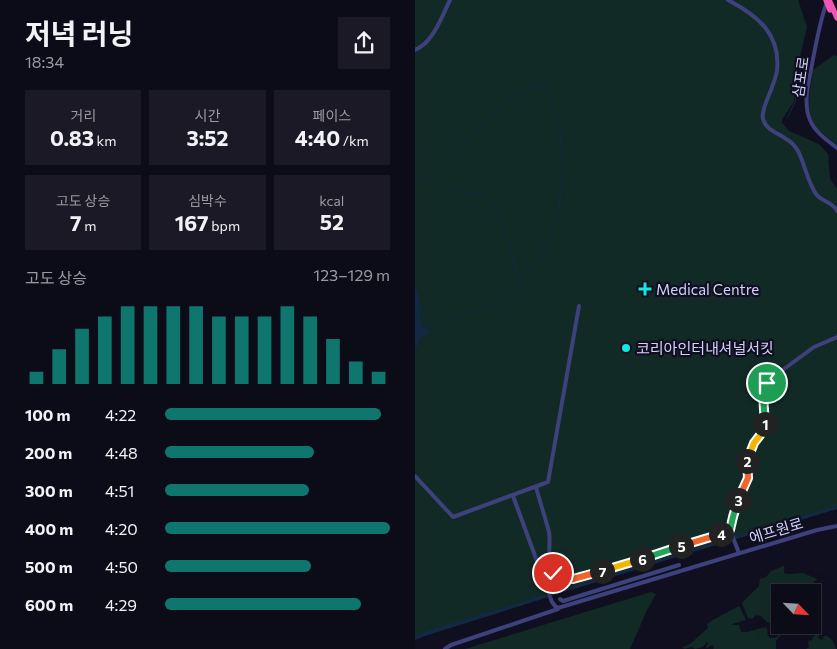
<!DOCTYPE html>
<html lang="ko">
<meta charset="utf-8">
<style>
:root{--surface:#0c0b18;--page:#1a1925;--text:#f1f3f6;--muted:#9a9ba2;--line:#2c2b37;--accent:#0f766e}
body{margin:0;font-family:Commissioner,"Noto Sans KR",sans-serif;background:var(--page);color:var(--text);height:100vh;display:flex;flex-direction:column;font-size:19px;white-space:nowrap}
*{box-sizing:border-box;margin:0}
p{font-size:16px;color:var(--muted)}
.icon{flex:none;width:28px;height:28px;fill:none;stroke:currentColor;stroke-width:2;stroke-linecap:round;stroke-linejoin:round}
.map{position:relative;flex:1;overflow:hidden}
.sheet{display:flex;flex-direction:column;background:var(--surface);width:415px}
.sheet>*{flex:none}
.needle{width:32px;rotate:115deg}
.fabs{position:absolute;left:356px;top:584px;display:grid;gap:10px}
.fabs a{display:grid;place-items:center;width:50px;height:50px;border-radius:0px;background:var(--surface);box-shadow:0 5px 20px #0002,0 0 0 1px var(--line);font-size:25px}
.pin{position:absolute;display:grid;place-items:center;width:42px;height:42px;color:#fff;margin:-21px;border:2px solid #fff;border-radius:50%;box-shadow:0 1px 5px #0007}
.km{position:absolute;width:25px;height:25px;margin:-12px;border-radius:50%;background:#222;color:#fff;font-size:14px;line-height:25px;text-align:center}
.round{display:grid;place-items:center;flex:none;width:52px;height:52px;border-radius:0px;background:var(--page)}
.head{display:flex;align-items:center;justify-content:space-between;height:85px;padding:0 25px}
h1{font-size:28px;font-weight:700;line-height:38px}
.metrics{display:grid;grid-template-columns:repeat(3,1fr);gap:8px;height:85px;padding:5px 25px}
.metrics div{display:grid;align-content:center;border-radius:0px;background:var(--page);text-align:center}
.metrics b{font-size:21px;font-weight:700}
.metrics small{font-size:14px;font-weight:400}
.metrics p{font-size:14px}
.chart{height:140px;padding:10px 25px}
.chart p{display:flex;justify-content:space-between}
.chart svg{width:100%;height:90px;margin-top:5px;stroke:var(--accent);stroke-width:6}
ul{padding:0 25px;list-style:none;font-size:16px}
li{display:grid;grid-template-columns:80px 60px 1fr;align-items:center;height:38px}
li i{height:12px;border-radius:6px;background:var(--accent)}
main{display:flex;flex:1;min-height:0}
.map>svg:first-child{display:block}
.green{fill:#122a26}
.water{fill:#112942}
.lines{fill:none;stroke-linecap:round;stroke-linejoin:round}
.stream{stroke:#112942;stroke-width:1}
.minor{stroke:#3d417c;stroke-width:4}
.highway{stroke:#f355b2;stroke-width:5.5}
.highway-bridge{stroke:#f355b2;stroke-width:5.5}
.split-1-casing{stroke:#fff;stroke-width:10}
.split-2-casing{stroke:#fff;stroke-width:10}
.split-3-casing{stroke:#fff;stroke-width:10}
.split-4-casing{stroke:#fff;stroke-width:10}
.split-5-casing{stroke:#fff;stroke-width:10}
.split-6-casing{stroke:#fff;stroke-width:10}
.split-7-casing{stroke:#fff;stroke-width:10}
.split-8-casing{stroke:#fff;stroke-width:10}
.split-9-casing{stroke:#fff;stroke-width:10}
.split-1{stroke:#22a559;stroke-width:6}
.split-2{stroke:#f5b400;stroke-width:6}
.split-3{stroke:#f0652b;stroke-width:6}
.split-4{stroke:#22a559;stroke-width:6}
.split-5{stroke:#f0652b;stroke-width:6}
.split-6{stroke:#22a559;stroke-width:6}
.split-7{stroke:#f5b400;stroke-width:6}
.split-8{stroke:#f0652b;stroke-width:6}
.split-9{stroke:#f5b400;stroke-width:6}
.poi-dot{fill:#10e8e6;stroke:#100f20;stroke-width:2}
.labels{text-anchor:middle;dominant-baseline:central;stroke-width:4.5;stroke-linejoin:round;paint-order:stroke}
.street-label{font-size:15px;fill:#d1d1fc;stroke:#100f20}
.poi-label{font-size:15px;fill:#d1d1fc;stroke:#100f20;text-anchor:start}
</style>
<main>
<section class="sheet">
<div class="head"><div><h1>저녁 러닝</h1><p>18:34</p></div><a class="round"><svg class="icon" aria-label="share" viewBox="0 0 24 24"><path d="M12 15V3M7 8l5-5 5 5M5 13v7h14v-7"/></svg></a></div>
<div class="metrics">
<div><p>거리</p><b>0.83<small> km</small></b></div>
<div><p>시간</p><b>3:52</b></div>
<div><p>페이스</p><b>4:40<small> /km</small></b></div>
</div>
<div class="metrics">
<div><p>고도 상승</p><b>7<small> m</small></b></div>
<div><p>심박수</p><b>167<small> bpm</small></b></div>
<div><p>kcal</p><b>52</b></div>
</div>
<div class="chart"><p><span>고도 상승</span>123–129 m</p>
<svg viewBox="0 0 160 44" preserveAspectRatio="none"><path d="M5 44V38M15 44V27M25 44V17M35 44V11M45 44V6M55 44V6M65 44V6M75 44V6M85 44V11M95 44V11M105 44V11M115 44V6M125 44V11M135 44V22M145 44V33M155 44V38"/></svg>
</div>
<ul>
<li><b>100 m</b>4:22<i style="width:96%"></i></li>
<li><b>200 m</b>4:48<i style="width:66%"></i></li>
<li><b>300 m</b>4:51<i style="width:64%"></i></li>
<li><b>400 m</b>4:20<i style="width:100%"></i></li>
<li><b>500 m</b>4:50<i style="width:65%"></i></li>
<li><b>600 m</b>4:29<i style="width:87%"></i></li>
</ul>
</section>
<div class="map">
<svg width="422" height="649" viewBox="0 0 422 649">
<rect width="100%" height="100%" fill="#100f20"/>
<path class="green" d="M0,0H383L392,27L382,70L379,101L367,120V123L374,131L404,144L413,154L415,179L422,189V507L13,632L0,639Z
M419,55L422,56V145C415,139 406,133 401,126C389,110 396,88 398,70Z
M369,566V573L372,574L388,573L402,579C387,595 386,592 365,592V616H358L356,622L353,623L346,616L341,615L337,619L333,618L327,603L344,586L345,579L351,577L356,571Z
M236,592L241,594L232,610L215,649H50Z
M324,606L331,620L317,624L318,625H324L326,632H332L351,627L353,632L352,634L355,638H361L363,635L359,624H361L369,626L374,625L361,641V649H298L299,648L297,645L292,648L291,647L293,643L292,642L288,647L280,649L277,647L269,649L268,647L275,644L293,628L292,624C302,617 313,612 324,606Z
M403,633H405L403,638L407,640L410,635C417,638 419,642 421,649H391L394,647L393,641L397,640L398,637Z"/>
<path class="water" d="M0,284L6,304L5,318L7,327L15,330L12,334L4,340L3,346L0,347Z
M422,506V509L278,552L277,555L274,553L13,635L0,640V636L11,631L117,599L119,594H120L122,597L176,580L178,577L180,579L288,546L290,542L292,545L396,513Z"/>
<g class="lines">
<path class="stream" d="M372,118L380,102L381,92L384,90
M0,160L5,159
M0,176L10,180
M38,188L70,197L90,229L105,285
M41,318C49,315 58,312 66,309C72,307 80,308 85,305C95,298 108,281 116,271C144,231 154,177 144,129C143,123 142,116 139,110C136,101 130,92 126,83L105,93L87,107L54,140L41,145
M8,328L23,324"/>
<path class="minor" d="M313,0C343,16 366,34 362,71C361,77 358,84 356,90C353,98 346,111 348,119C351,130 363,133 371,139C377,142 381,147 384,153C390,166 393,182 401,194C407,202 418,202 422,211
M412,2C405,20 402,40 398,59C395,78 387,101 395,120C400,132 412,140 422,148
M0,50C18,43 27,16 35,0
M0,476L38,517L133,482L164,306
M121,487C125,502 130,517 134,532C137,549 125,584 158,579L207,565L315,530
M98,496L137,602L140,606L143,608L402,530L422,526
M324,553L315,530L317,517L333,478L332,461L339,443L349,430L350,425C349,411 345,392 354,380L399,347L422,337
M145,599L148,601L264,565
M30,649L36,645L143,609"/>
<path class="highway" d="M415,2L422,18"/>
<path class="highway-bridge" d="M411,0L415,10"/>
</g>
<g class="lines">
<g class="split-1-casing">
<path id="split-1" d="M350,424L348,395L352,383"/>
</g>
<g class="split-2-casing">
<path id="split-2" d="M332,461L339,443L349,430L350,424"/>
</g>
<g class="split-3-casing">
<path id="split-3" d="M323,500L333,478L332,461"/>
</g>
<g class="split-4-casing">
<path id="split-4" d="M306,534L315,530L318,517L323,500"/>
</g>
<g class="split-5-casing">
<path id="split-5" d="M266,546L306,534"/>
</g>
<g class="split-6-casing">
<path id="split-6" d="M227,559L266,546"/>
</g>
<g class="split-7-casing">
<path id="split-7" d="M187,571L227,559"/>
</g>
<g class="split-8-casing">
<path id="split-8" d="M147,579H158L187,571"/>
</g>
<g class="split-9-casing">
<path id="split-9" d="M138,573L143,577L147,579"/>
</g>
<use href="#split-1" class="split-1"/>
<use href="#split-2" class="split-2"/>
<use href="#split-3" class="split-3"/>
<use href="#split-4" class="split-4"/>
<use href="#split-5" class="split-5"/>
<use href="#split-6" class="split-6"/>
<use href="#split-7" class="split-7"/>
<use href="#split-8" class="split-8"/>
<use href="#split-9" class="split-9"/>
</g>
<g class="poi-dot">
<path d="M227.5 281.5h5v5h5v5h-5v5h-5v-5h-5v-5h5z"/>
<circle cx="211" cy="348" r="5"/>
</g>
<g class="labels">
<g class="street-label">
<text transform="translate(385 77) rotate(-82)">삼포로</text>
<text transform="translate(361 530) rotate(-17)">에프원로</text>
</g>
<g class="poi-label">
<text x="241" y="289">Medical Centre</text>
<text x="221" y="348">코리아인터내셔널서킷</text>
</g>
</g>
</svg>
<div class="fabs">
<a><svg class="needle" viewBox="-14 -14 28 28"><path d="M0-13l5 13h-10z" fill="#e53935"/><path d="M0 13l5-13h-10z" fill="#9a9ba2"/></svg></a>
</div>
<div class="pin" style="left:352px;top:383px;background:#1e9e55"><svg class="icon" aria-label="arrive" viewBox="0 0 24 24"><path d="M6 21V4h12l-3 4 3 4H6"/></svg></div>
<div class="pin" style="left:138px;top:573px;background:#d93025"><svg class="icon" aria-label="check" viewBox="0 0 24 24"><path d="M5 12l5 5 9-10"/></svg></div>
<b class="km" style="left:350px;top:424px">1</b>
<b class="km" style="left:332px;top:461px">2</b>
<b class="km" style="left:323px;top:500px">3</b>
<b class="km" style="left:306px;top:534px">4</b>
<b class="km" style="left:266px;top:546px">5</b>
<b class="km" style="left:227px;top:559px">6</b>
<b class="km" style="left:187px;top:571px">7</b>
</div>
</main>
